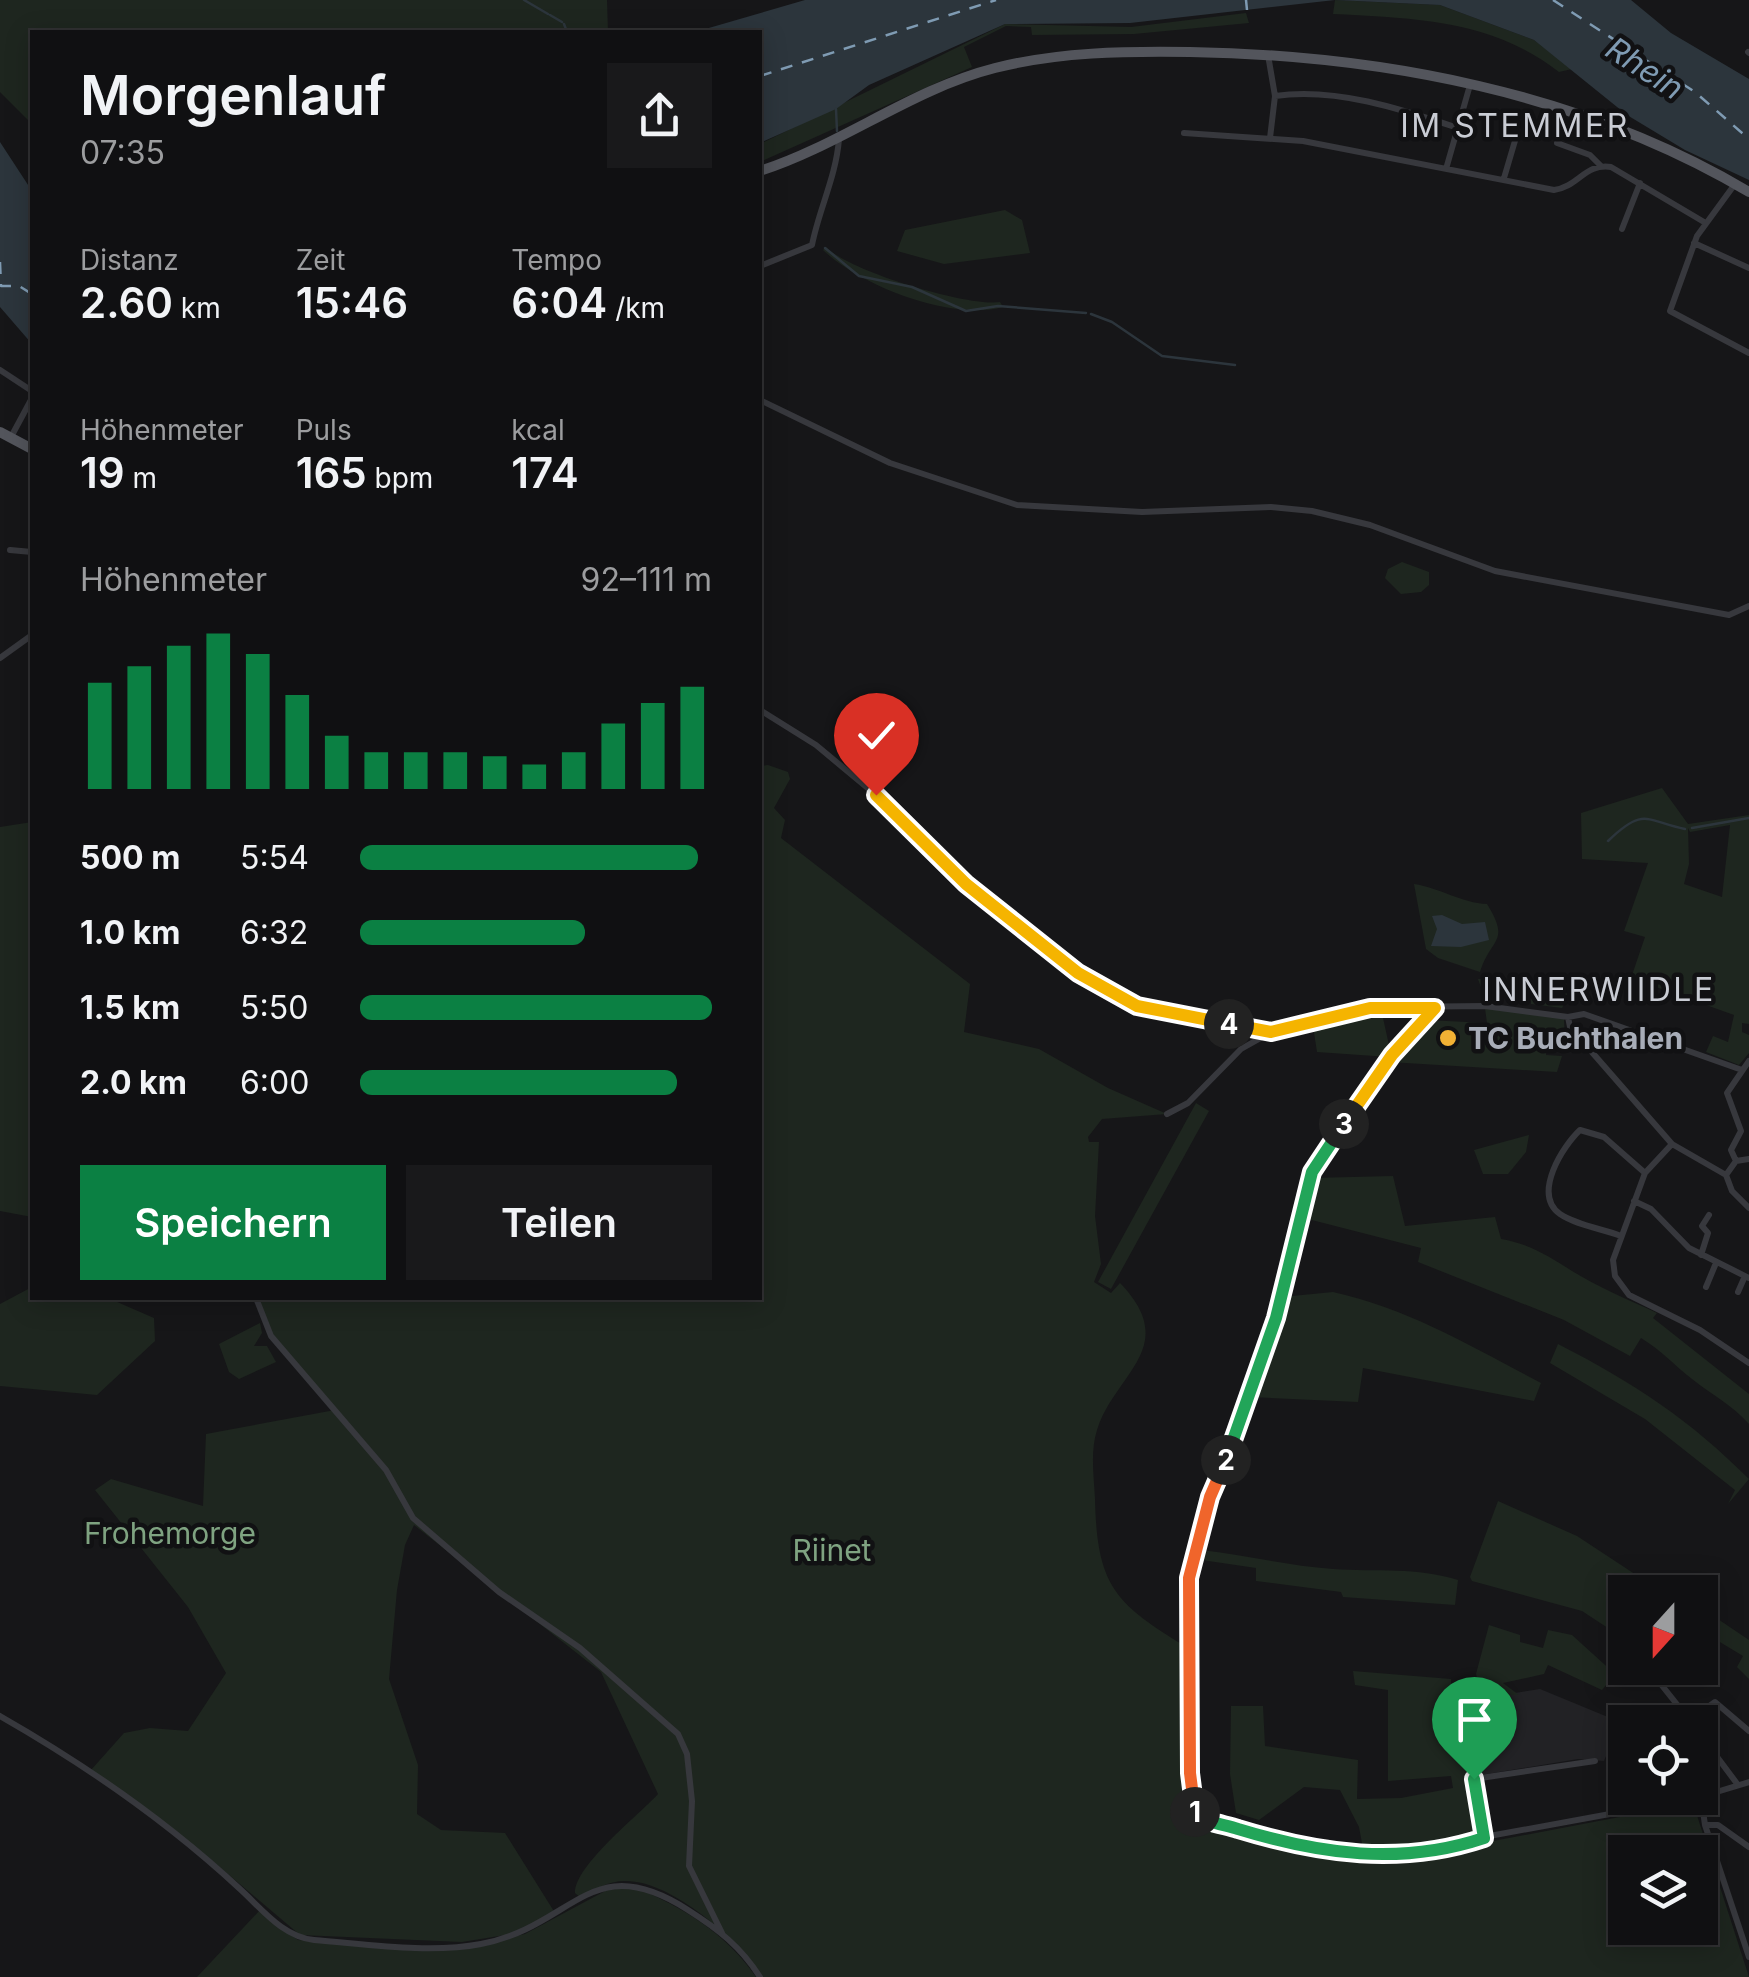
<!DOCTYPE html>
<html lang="de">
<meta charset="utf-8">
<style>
:root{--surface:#101012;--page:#19191b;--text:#f1f3f6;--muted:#9c9d9f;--line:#303032;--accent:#0b8043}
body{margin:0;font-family:Inter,sans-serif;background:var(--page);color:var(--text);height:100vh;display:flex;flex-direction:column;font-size:38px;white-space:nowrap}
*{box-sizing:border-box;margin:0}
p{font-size:32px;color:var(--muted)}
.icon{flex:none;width:55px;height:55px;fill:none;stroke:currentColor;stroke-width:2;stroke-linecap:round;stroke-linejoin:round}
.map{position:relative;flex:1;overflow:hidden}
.drawer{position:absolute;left:30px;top:30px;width:732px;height:1270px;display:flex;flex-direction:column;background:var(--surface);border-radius:0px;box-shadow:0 5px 25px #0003,0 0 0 2px var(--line)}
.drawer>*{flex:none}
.needle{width:65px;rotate:201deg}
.buttons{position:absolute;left:1608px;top:1575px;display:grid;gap:20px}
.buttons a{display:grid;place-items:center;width:110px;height:110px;border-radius:0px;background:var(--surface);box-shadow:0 5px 25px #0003,0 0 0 2px var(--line);font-size:50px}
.pin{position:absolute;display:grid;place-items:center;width:85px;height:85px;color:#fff;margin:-102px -42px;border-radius:50% 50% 50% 0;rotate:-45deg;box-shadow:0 0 10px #0007}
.pin .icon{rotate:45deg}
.km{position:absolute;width:50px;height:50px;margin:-25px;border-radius:50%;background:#222;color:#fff;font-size:28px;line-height:50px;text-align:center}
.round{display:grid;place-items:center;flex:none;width:105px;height:105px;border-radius:0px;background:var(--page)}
.headline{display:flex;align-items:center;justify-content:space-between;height:170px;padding:0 50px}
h1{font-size:55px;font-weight:600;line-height:75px}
.stats{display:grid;grid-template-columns:repeat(3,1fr);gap:15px;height:170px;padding:10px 50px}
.stats div{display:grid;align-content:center}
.stats b{font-size:42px;font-weight:600}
.stats small{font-size:28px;font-weight:400}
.stats p{font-size:28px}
.chart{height:280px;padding:20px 50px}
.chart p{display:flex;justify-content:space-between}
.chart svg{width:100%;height:180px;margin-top:10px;stroke:var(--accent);stroke-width:6}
.cta{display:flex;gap:20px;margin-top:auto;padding:20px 50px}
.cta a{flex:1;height:115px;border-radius:0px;background:var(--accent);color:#fff;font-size:40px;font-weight:600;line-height:115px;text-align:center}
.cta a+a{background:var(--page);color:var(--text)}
ul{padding:0 50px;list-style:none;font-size:32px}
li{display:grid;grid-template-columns:160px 120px 1fr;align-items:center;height:75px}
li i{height:25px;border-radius:12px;background:var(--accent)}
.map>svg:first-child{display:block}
.built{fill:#222225}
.green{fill:#1e261f;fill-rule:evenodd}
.water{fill:#2c353c}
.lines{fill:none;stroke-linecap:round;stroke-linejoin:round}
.stream{stroke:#2c353c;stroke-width:2.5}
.ferry{stroke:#7f9bb3;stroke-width:2.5;stroke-dasharray:12 10;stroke-linecap:butt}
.minor{stroke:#37383d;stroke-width:6}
.major{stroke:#53555c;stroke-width:10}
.split-1-casing{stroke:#fff;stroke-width:20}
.split-2-casing{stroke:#fff;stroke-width:20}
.split-3-casing{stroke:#fff;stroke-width:20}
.split-4-casing{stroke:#fff;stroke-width:20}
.split-5-casing{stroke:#fff;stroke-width:20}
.split-1{stroke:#22a559;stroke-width:12}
.split-2{stroke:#f0652b;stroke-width:12}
.split-3{stroke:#22a559;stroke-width:12}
.split-4{stroke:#f5b400;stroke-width:12}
.split-5{stroke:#f5b400;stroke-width:12}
.poi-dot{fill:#f2b134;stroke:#111113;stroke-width:4}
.labels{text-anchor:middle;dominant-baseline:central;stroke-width:9;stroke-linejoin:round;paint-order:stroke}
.poi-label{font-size:30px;font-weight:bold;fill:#a8adb8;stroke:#111113;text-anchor:start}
.park-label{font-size:30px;fill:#7fa381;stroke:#111113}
.water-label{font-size:32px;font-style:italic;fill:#7f9bb3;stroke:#111113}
.neighbourhood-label{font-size:32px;letter-spacing:2.5px;fill:#c9ccd4;stroke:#111113}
</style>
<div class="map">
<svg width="1749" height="1977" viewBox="0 0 1749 1977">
<rect width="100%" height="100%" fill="#161618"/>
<path class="built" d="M1540,1689L1620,1722L1604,1761L1578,1759L1475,1776L1470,1722L1502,1695Z"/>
<path class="green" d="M0,0H607L608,32H32V124L0,92Z
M1335,0L1440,5L1534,40L1572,69L1559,72C1493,20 1414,18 1333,14Z
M1246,13L1249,23L1134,34L1032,35L1031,27L1006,26L964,47L972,67L760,162V144L1005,24L1131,27Z
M1005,210L1022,220L1030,253L944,264L897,251L905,230Z
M826,247C849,271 967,307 1000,302L1003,307C951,321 861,286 823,250Z
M1402,562L1429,572V585L1421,592L1401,594L1385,578L1388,569Z
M768,765L788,772L790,779L774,808L785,820L781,838L970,984L964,1032L1039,1049L1108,1088L1167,1114L1102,1119L1088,1137L1089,1142H1099L1095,1216L1101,1264L1094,1282L1111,1293L1120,1283C1182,1347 1114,1374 1097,1430C1090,1452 1094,1477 1095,1499C1097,1587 1115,1604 1190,1649V1773L1196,1814L1264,1839L1364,1854L1359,1827L1340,1790L1304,1787L1259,1820L1236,1813L1230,1774L1231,1706H1263L1265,1746L1358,1760L1357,1799L1401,1798L1453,1788L1451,1776L1388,1781V1690L1355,1685L1353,1671L1451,1679V1707L1461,1709L1478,1682L1476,1674L1489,1625L1520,1635V1642L1543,1648L1548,1630L1572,1635L1615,1674L1602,1690L1548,1665L1544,1674L1503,1683L1519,1695H1502L1469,1724L1468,1773L1479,1836L1431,1849L1376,1854L1430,1853L1693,1803L1749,1977H762C739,1940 671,1880 625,1881C608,1881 595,1889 581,1898L575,1893C575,1865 638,1816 658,1794L601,1672L414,1525L405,1545L397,1590L389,1679L418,1765L417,1814L441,1830L505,1833L555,1913L511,1934L462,1942L300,1935L209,1858L91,1770L124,1733L150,1728L188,1731L226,1673L188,1607L95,1490L111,1479L203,1506L206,1434L335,1410L272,1336L258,1298H760V766ZM1625,1852H1700V1928H1625Z
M1662,788L1688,824L1749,815V1024L1742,1023V1032L1749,1035V1053L1739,1065L1706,1052L1713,1036L1728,1042L1734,1015L1631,978L1645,937L1624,931L1648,863L1582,859L1581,813ZM1730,825L1722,897L1684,884L1689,864L1688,828L1690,832Z
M32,822V1217L0,1211V827Z
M1414,884C1440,888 1462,903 1487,904C1511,943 1491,937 1480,972L1438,958L1426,949Z
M1478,979L1548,982L1569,995L1562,1008L1531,1004V994L1482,990Z
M1485,1008L1564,1018L1565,1041L1546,1040V1055L1562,1056L1557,1072L1389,1062L1427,1020L1487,1023Z
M1381,1009L1389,1045L1396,1046L1389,1057L1317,1052L1313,1026Z
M1196,1103L1209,1111L1111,1289L1098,1282Z
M1529,1135L1526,1152L1508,1174H1483L1474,1150Z
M1393,1176L1405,1226L1495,1217L1501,1239C1530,1244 1548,1256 1572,1271C1596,1286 1631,1301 1657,1313L1653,1318L1749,1394V1424C1731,1404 1712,1395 1692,1379C1674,1365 1661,1350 1641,1338L1630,1356L1564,1320L1418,1262L1421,1248L1304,1218L1312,1178Z
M32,1287V1298H108L154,1318L155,1341L97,1395L0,1386V1304Z
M1333,1292C1410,1309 1472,1347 1541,1383L1534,1401L1363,1368L1358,1402L1251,1397L1282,1297Z
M260,1323L262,1333L254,1346H267L276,1362L239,1379L229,1372L219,1344Z
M1558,1344C1636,1384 1690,1420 1749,1479L1728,1504L1735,1490L1645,1419L1550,1363Z
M1498,1501L1577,1536L1656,1588L1663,1582L1678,1592H1625V1624L1617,1634L1582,1611L1472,1581L1470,1577Z
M1201,1550C1245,1555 1289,1566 1333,1569C1376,1572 1417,1567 1458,1580L1455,1605L1343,1597L1341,1592L1256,1581V1568L1195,1559Z
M1700,1607L1749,1640V1679L1737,1667L1743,1656L1700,1630Z
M635,1887C683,1908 725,1932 756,1977H197L260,1910L298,1940L458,1949L525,1934L607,1890Z"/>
<path class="water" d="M805,0H1631L1671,33L1749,79V180L1685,150L1627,115L1534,40L1440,5L1335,0L1130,23L1005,24L869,85L836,109L760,143V32H695Z
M0,142L32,191V344L0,307Z
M1442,915L1462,924L1485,922L1489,940L1461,947L1431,946L1437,929L1432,916Z"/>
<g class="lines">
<path class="stream" d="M524,0L548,14
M550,15L562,22
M564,24L567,32
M836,109L837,131
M825,248L859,276L912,287L966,311L998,306L1086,313
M1091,314L1112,322L1162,356L1235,365
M1692,828L1749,818
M1608,841C1644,806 1646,821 1685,829"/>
<path class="ferry" d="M1246,0L1247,10
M1553,0L1695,92L1749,139
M760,76L996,0
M0,262L1,286H19L32,294"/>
<path class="minor" d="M1748,52L1749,53
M1268,55L1275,96L1270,138
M1275,96C1335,87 1401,109 1458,128
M1184,133L1303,141L1554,190C1578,187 1585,163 1611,167L1704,222
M1557,143L1590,155L1600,165
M1446,169L1470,85
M1504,178L1517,134L1539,137
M1735,184L1697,236L1670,311L1749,353
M1622,229L1640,183
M1694,243L1749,268
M760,266L812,245C819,209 836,177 839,139
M0,370L32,391
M760,400L890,463L1017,505L1142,512L1271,507L1312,511L1370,525L1495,571L1729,615L1749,606
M11,437L32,398
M10,550L32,552
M0,658L32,635
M760,710L816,745L900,815L966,885L1046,951L1137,1006L1271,1032L1392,1007L1485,1006L1568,1017L1584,1014L1742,1070
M1435,1008L1392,1055L1312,1172L1276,1318L1242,1422L1210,1497L1189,1578L1190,1773L1196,1814L1264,1839L1321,1850L1392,1856L1430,1853L1484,1837L1697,1798
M1568,1017L1570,1027L1672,1144L1726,1175
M1167,1114L1188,1103L1241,1049L1271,1032
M1672,1144L1645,1173L1613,1260L1615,1276L1629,1295L1700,1330L1749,1363
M1736,1161L1731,1150L1741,1131L1727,1093L1749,1061
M1726,1175L1732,1191L1749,1208
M1726,1175L1736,1161L1749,1159
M1634,1201L1651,1209L1689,1248L1749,1278
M1621,1236C1603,1229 1576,1225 1560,1214C1532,1194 1563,1146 1580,1130L1604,1137L1645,1173
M1701,1255L1708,1233L1702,1226L1709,1215
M1706,1287L1716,1263
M1738,1292L1745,1276
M256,1298L271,1336L386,1470L413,1518L499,1592L580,1648L678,1734L687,1754L692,1801L689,1866L722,1933
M1618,1635L1625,1642
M1648,1668L1691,1722
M0,1716C84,1764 169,1823 240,1889C262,1909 283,1937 314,1940C366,1944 429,1954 481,1944C575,1926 590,1847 688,1910C718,1929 741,1947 760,1977
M1690,1720L1715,1702L1749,1731
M1700,1734L1738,1785
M1473,1775L1484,1837
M1474,1779L1595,1761
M1700,1797L1749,1782
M1701,1797L1705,1825L1749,1957
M1705,1825H1718L1749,1847"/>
<path class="major" d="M760,171C841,145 912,89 995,68C1058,52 1125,51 1190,52C1382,55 1583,93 1749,192
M0,432L32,449"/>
</g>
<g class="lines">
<g class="split-1-casing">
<path id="split-1" d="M1195,1812C1205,1823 1223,1824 1238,1829C1320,1854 1400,1866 1484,1838L1474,1779"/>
</g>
<g class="split-2-casing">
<path id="split-2" d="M1195,1812L1190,1773L1189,1578L1210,1497L1226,1460"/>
</g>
<g class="split-3-casing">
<path id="split-3" d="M1226,1460L1276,1318L1312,1172L1344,1124"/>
</g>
<g class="split-4-casing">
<path id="split-4" d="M1229,1024L1271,1032L1370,1008H1435L1392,1055L1344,1124"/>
</g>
<g class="split-5-casing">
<path id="split-5" d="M876,795L966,884L1078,973L1137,1006L1229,1024"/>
</g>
<use href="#split-1" class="split-1"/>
<use href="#split-2" class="split-2"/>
<use href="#split-3" class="split-3"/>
<use href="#split-4" class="split-4"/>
<use href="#split-5" class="split-5"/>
</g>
<circle class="poi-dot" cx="1448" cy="1038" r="10"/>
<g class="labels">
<g class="poi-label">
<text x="1468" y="1038">TC Buchthalen</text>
</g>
<g class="park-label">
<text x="170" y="1533">Frohemorge</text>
<text x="832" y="1550">Riinet</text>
</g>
<g class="water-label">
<text transform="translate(1645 68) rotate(33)">Rhein</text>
</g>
<g class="neighbourhood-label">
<text x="1515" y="125">IM STEMMER</text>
<text x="1599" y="989">INNERWIIDLE</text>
</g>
</g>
</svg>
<div class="buttons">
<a><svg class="needle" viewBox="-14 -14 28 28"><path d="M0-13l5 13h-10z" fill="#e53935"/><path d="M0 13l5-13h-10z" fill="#9c9d9f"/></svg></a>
<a><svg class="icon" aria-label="locate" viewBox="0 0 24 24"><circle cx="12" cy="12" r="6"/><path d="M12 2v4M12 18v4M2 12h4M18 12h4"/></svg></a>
<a><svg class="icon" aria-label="layers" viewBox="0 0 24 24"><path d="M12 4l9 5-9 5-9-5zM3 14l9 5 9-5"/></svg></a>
</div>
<div class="pin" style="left:1474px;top:1779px;background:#1e9e55"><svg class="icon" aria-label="arrive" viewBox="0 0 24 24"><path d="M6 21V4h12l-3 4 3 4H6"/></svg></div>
<div class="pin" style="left:876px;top:795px;background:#d93025"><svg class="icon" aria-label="check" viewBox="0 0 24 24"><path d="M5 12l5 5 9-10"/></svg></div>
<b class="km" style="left:1195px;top:1812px">1</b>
<b class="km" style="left:1226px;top:1460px">2</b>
<b class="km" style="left:1344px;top:1124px">3</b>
<b class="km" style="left:1229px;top:1024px">4</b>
<section class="drawer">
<div class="headline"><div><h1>Morgenlauf</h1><p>07:35</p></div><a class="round"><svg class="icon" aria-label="share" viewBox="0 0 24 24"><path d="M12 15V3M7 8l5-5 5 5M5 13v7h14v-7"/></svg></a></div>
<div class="stats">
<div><p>Distanz</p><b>2.60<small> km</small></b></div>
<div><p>Zeit</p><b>15:46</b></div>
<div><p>Tempo</p><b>6:04<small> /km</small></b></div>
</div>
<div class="stats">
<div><p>Höhenmeter</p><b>19<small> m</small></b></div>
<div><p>Puls</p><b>165<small> bpm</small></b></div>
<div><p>kcal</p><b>174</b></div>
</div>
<div class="chart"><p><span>Höhenmeter</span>92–111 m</p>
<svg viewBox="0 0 160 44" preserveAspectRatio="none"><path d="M5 44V18M15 44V14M25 44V9M35 44V6M45 44V11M55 44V21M65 44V31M75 44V35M85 44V35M95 44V35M105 44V36M115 44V38M125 44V35M135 44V28M145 44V23M155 44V19"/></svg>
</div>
<ul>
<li><b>500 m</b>5:54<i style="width:96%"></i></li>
<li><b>1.0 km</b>6:32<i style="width:64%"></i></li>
<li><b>1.5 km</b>5:50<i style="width:100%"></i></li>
<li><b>2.0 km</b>6:00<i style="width:90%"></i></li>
</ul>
<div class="cta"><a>Speichern</a><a>Teilen</a></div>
</section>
</div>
